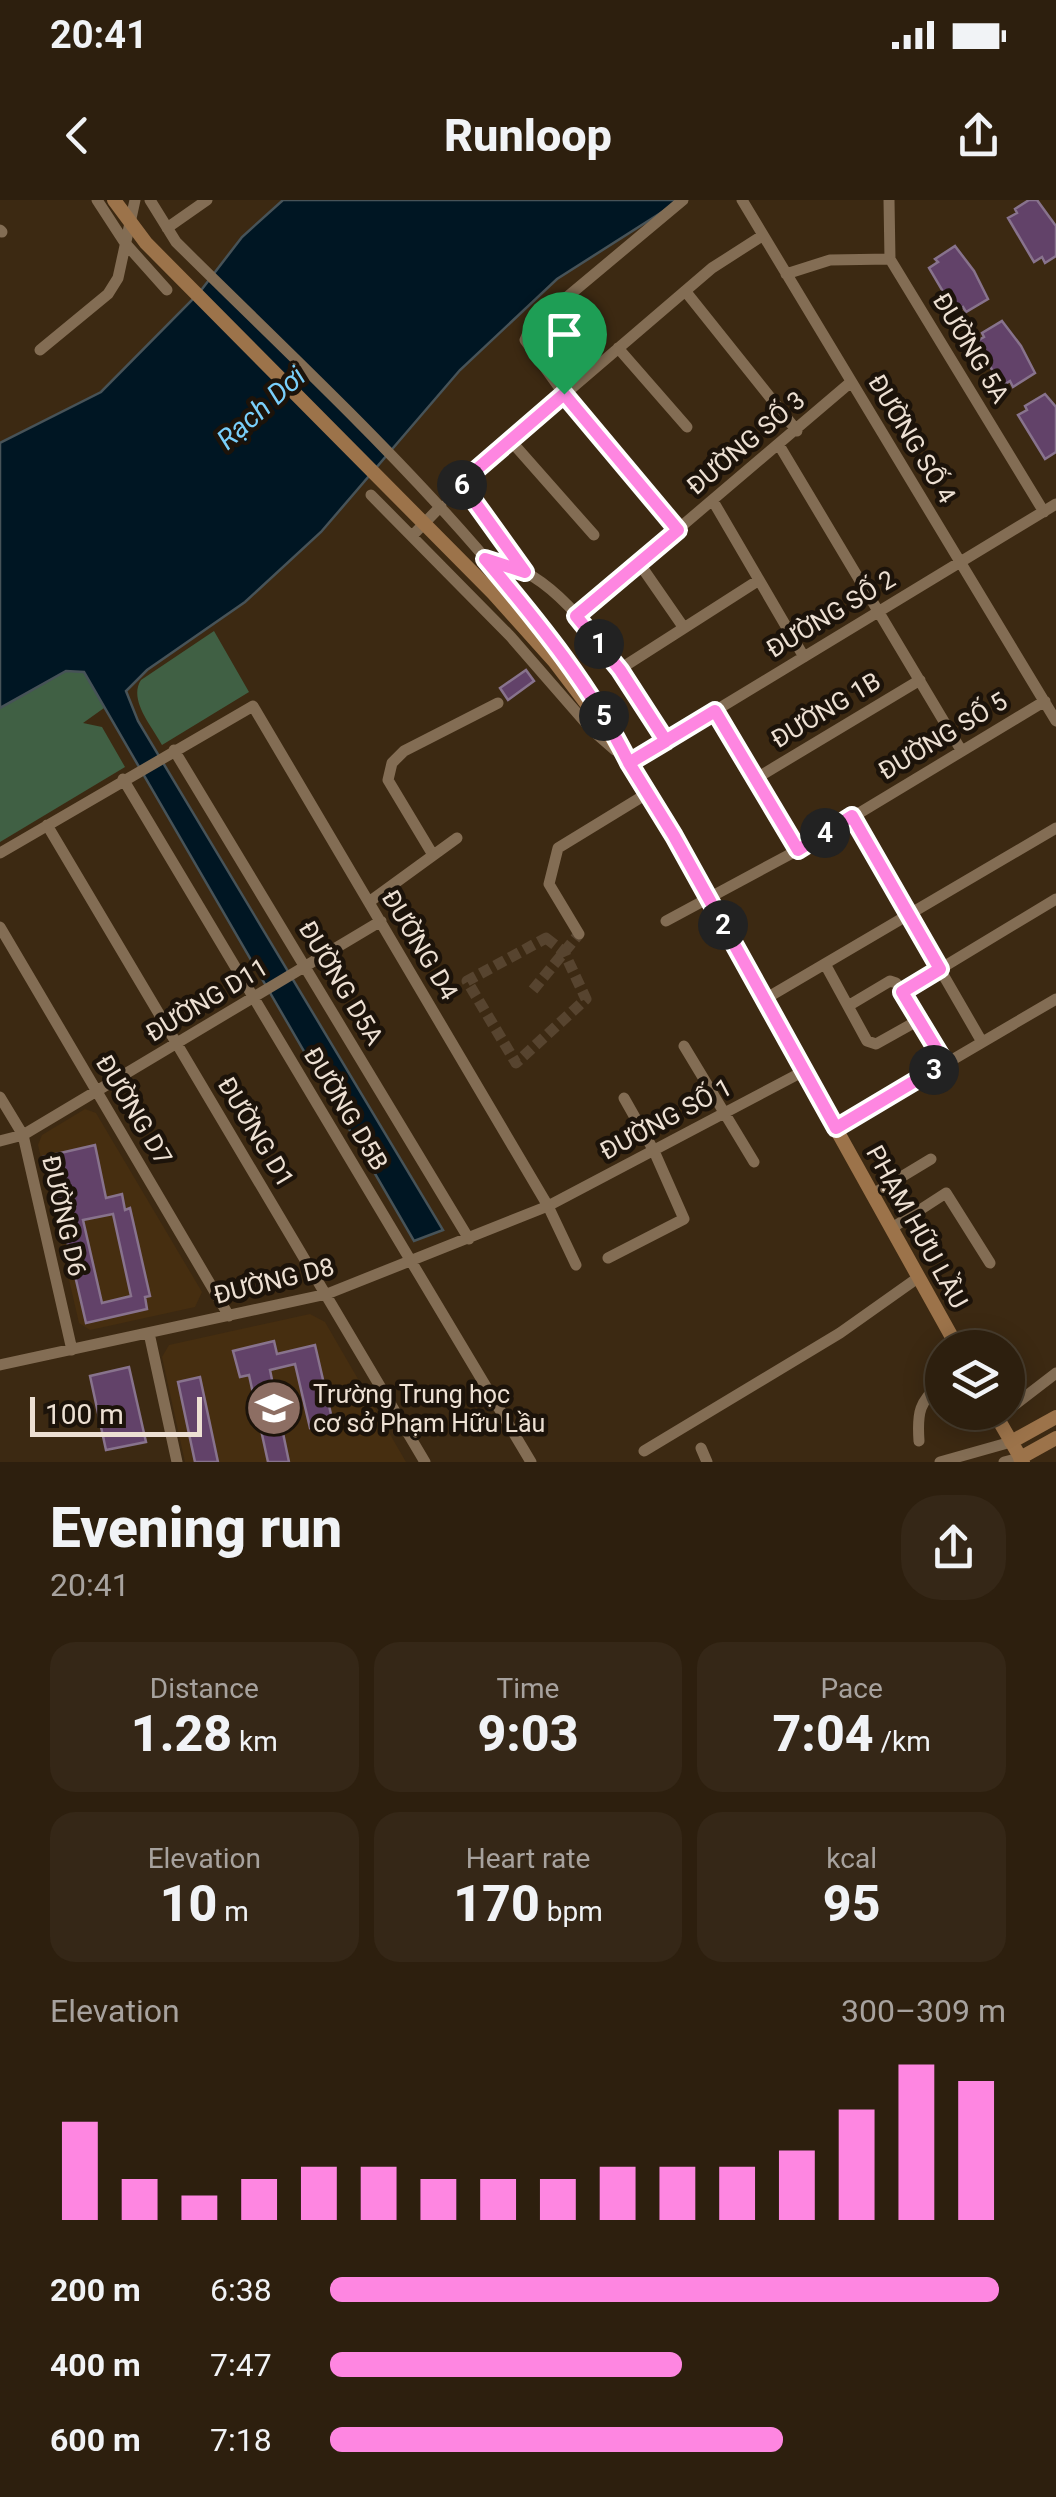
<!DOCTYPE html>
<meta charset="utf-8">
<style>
:root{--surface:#2d1f0e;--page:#352717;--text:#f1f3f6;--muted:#a7a29e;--line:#483d2e;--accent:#fe86e1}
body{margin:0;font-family:Roboto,sans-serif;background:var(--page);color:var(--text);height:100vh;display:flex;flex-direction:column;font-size:38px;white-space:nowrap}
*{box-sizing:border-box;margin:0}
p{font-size:32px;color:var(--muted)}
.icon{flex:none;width:55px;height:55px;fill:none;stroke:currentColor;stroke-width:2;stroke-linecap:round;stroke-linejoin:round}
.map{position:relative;height:1262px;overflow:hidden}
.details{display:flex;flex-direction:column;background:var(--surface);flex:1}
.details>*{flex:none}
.buttons{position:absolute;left:925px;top:1130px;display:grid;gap:20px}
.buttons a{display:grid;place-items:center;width:100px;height:100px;border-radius:50%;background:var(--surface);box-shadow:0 5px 25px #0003,0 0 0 2px var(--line);font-size:50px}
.scale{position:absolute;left:30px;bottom:25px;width:172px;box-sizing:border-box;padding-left:10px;border:5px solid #ede0d3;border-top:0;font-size:28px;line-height:35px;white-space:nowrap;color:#ede0d3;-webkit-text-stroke:8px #1c130a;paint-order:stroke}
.pin{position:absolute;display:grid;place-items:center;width:85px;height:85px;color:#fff;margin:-102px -42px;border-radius:50% 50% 50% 0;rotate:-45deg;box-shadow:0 0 10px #0007}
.pin .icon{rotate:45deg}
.km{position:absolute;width:50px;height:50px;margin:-25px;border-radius:50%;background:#222;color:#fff;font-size:28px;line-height:50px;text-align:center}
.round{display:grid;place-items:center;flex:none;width:105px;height:105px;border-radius:40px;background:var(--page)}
.headline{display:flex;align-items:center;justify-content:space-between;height:170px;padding:0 50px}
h1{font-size:55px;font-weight:800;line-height:75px}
.figures{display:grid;grid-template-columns:repeat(3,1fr);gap:15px;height:170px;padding:10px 50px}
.figures div{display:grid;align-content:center;border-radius:25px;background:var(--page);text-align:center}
.figures b{font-size:50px;font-weight:800}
.figures small{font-size:28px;font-weight:400}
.figures p{font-size:28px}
.chart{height:280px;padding:20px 50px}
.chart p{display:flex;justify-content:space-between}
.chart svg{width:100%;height:180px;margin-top:10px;stroke:var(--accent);stroke-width:6}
ul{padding:0 50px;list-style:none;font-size:32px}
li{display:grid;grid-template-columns:160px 120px 1fr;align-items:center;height:75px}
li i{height:25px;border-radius:12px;background:var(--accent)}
.status{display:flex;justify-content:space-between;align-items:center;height:70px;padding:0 50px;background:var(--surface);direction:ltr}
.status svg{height:28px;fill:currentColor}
header{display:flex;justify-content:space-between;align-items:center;height:130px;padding:0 50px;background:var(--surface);font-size:45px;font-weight:800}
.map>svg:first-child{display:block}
.built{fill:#462e10}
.green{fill:#406044}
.water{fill:#001623;stroke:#475358;stroke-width:2.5}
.building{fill:#624269;stroke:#88738d;stroke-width:2.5;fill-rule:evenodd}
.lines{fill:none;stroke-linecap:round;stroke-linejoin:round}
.minor-tunnel{stroke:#57442f;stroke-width:11;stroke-dasharray:11 5.5;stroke-linecap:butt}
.minor{stroke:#836d54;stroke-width:11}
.major{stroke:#9c734a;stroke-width:14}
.route-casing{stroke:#fff;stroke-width:20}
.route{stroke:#fe86e1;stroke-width:12}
.labels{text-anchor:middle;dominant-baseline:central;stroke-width:9;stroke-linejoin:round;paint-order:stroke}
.street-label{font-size:25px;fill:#ede0d3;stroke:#1c130a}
.poi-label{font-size:25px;fill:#ede0d3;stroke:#1c130a;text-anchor:start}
.water-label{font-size:28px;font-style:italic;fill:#79cffb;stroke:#1c130a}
</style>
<div class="status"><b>20:41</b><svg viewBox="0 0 49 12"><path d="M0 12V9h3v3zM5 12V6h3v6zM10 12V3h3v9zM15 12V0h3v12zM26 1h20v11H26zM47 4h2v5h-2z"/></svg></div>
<header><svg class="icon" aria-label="back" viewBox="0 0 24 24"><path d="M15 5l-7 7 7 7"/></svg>Runloop<svg class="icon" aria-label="share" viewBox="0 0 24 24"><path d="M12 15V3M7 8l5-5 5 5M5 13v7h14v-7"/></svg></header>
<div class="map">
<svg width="1056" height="1262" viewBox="0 0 1056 1262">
<rect width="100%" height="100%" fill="#3c2912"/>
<path class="built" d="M85,909L96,913L202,1092L195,1107L90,1130L79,1123L38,945L42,935Z
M310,1114L325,1122L406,1262H185L162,1157L169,1145Z"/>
<path class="green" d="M214,431L249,492L162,545C152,526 128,500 141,480Z
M66,471L84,472L104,508L83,523L102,527L125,567L0,642V508Z"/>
<path class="water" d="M283,0H681L557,79L460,170L321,332L245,402L147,470L126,491L138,521L443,1030L414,1041L84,472L66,471L0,508V243L101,192L199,93L242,37Z"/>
<path class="building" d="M1029,0H1037L1056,26V56L1045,63L1042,57L1034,62L1008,18L1017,13L1015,9Z
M955,46L974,71L988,99L966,112L963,107L955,112L929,68L938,62L935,59Z
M1002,121L1021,146L1035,173L1013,187L1010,181L1002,186L975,142L984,137L982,133Z
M1045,194L1056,207V252L1045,259L1018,215L1027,210L1025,206Z
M526,470L534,481L508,500L500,488Z
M95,945L106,998L122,994L125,1010L130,1008L150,1096L145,1097L147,1109L86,1123L58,1002L53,1003L43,957ZM113,1014L131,1096L102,1103L83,1020Z
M274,1141L277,1154L315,1145L333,1223L310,1228L295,1164L270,1170L289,1262H268L249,1175L240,1177L233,1151Z
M129,1167L146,1242L106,1250L90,1176Z
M200,1177L218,1262H195L178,1182Z"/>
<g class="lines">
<path class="minor-tunnel" d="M546,738L564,752L586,799L516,863L467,781Z
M533,790L579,734"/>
<path class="minor" d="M97,0L125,43L167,90
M150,0L176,42C329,194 493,340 609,524
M742,0L1056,521
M889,0L890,59L1044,312
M167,28L207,0
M0,30L2,32
M786,74L830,60L890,59
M686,92L797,231
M618,148L687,227
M40,150L108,94L118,78L135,0
M510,240L594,335
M779,245L961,550
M371,295L511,437L591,529L615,550
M713,301L804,457
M678,330L564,194L525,140L530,128L683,0
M412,336L441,306
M488,360C500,364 514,366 525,372C581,401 632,489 665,541
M639,363L684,428
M525,372L461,283L712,68L762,36
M576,416L851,182
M620,469L759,380
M715,511L798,650
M174,550L469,1039
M629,563L1056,304
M123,579L531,1262
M755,579L920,480
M852,617L982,842
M47,625L425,1262
M0,653L253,506L548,1006L576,1065
M433,655L388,580L392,563L404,551L498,503
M369,702L457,638
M666,721L798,650L1045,501
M0,727L229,1116
M579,734L549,684L558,648L648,593
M825,764L867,841L876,844L919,820L945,863
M902,792L1056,699
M765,799L1056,628
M848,806L890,781L896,783L919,820
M684,846L754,962
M0,897L23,935L72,1150
M836,928L1056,799
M0,941L23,935L381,721
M873,994L931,959
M892,1028L946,993L990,1063
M608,1058L684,1019L654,951L624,898
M149,1133L177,1262
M0,1165L327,1094L548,1006L804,871
M1008,1210L1056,1173
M919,1241C917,1212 919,1202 942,1182
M701,1248L707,1262
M644,1251L840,1133L919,1077
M940,1262L1011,1242
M1004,1262L1020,1258"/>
<path class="major" d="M114,0L146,43L493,393L554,461L605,528L673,636L958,1148
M994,1212L1023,1262
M1011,1242L1056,1217
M1020,1258L1056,1238"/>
</g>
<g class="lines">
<g class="route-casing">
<path id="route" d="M564,194L678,330L576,416L620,470L666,541L629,563L674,636L836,928L945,863L902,792L940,769L852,616L798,650L715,511L629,563C592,488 539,423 485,359L525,372L461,283L564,194"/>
</g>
<use href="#route" class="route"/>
</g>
<defs>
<g id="school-disc" transform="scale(2.875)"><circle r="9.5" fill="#8d6e63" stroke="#1c130a"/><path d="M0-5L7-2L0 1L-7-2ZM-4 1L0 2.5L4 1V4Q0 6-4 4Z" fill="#fff"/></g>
</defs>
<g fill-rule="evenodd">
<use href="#school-disc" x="274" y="1208"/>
</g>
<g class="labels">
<g class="street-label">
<text transform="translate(971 148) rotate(59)">ĐƯỜNG 5A</text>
<text transform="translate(912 239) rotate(59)">ĐƯỜNG SỐ 4</text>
<text transform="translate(746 243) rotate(-40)">ĐƯỜNG SỐ 3</text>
<text transform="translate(831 414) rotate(-31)">ĐƯỜNG SỐ 2</text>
<text transform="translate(826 510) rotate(-31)">ĐƯỜNG 1B</text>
<text transform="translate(943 536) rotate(-31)">ĐƯỜNG SỐ 5</text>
<text transform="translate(420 745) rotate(59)">ĐƯỜNG D4</text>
<text transform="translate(341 783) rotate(59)">ĐƯỜNG D5A</text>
<text transform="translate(207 800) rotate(-31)">ĐƯỜNG D11</text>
<text transform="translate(346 909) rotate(59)">ĐƯỜNG D5B</text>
<text transform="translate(134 910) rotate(59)">ĐƯỜNG D7</text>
<text transform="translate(666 919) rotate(-28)">ĐƯỜNG SỐ 1</text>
<text transform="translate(256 932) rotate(59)">ĐƯỜNG D1</text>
<text transform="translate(64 1016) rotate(77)">ĐƯỜNG D6</text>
<text transform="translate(917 1027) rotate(61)">PHẠM HỮU LẦU</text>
<text transform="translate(274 1081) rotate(-14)">ĐƯỜNG D8</text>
</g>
<g class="poi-label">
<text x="313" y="1194">Trường Trung học<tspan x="313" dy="29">cơ sở Phạm Hữu Lầu</tspan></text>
</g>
<g class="water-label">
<text transform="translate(261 208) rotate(-42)">Rạch Dơi</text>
</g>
</g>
</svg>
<div class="buttons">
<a><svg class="icon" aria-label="layers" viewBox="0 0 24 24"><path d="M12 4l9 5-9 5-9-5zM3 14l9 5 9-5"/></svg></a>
</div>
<div class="scale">100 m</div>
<div class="pin" style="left:564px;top:194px;background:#1e9e55"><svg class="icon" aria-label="arrive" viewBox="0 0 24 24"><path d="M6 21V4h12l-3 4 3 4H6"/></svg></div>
<b class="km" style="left:599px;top:444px">1</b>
<b class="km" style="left:723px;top:725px">2</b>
<b class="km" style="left:934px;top:870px">3</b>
<b class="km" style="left:825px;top:633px">4</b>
<b class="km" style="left:604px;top:516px">5</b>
<b class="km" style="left:462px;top:285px">6</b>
</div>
<section class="details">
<div class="headline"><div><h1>Evening run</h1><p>20:41</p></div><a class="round"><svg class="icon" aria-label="share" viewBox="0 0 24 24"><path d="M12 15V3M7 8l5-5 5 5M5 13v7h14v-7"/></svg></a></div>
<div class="figures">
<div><p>Distance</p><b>1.28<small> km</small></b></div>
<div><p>Time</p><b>9:03</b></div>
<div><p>Pace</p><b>7:04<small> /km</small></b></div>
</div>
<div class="figures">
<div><p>Elevation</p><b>10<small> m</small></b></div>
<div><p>Heart rate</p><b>170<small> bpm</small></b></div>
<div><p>kcal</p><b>95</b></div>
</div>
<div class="chart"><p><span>Elevation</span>300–309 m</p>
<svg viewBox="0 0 160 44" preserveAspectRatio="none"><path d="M5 44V20M15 44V34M25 44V38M35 44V34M45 44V31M55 44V31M65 44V34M75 44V34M85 44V34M95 44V31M105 44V31M115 44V31M125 44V27M135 44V17M145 44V6M155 44V10"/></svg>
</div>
<ul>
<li><b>200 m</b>6:38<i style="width:99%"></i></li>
<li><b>400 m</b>7:47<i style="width:52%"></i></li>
<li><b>600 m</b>7:18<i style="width:67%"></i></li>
</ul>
</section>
